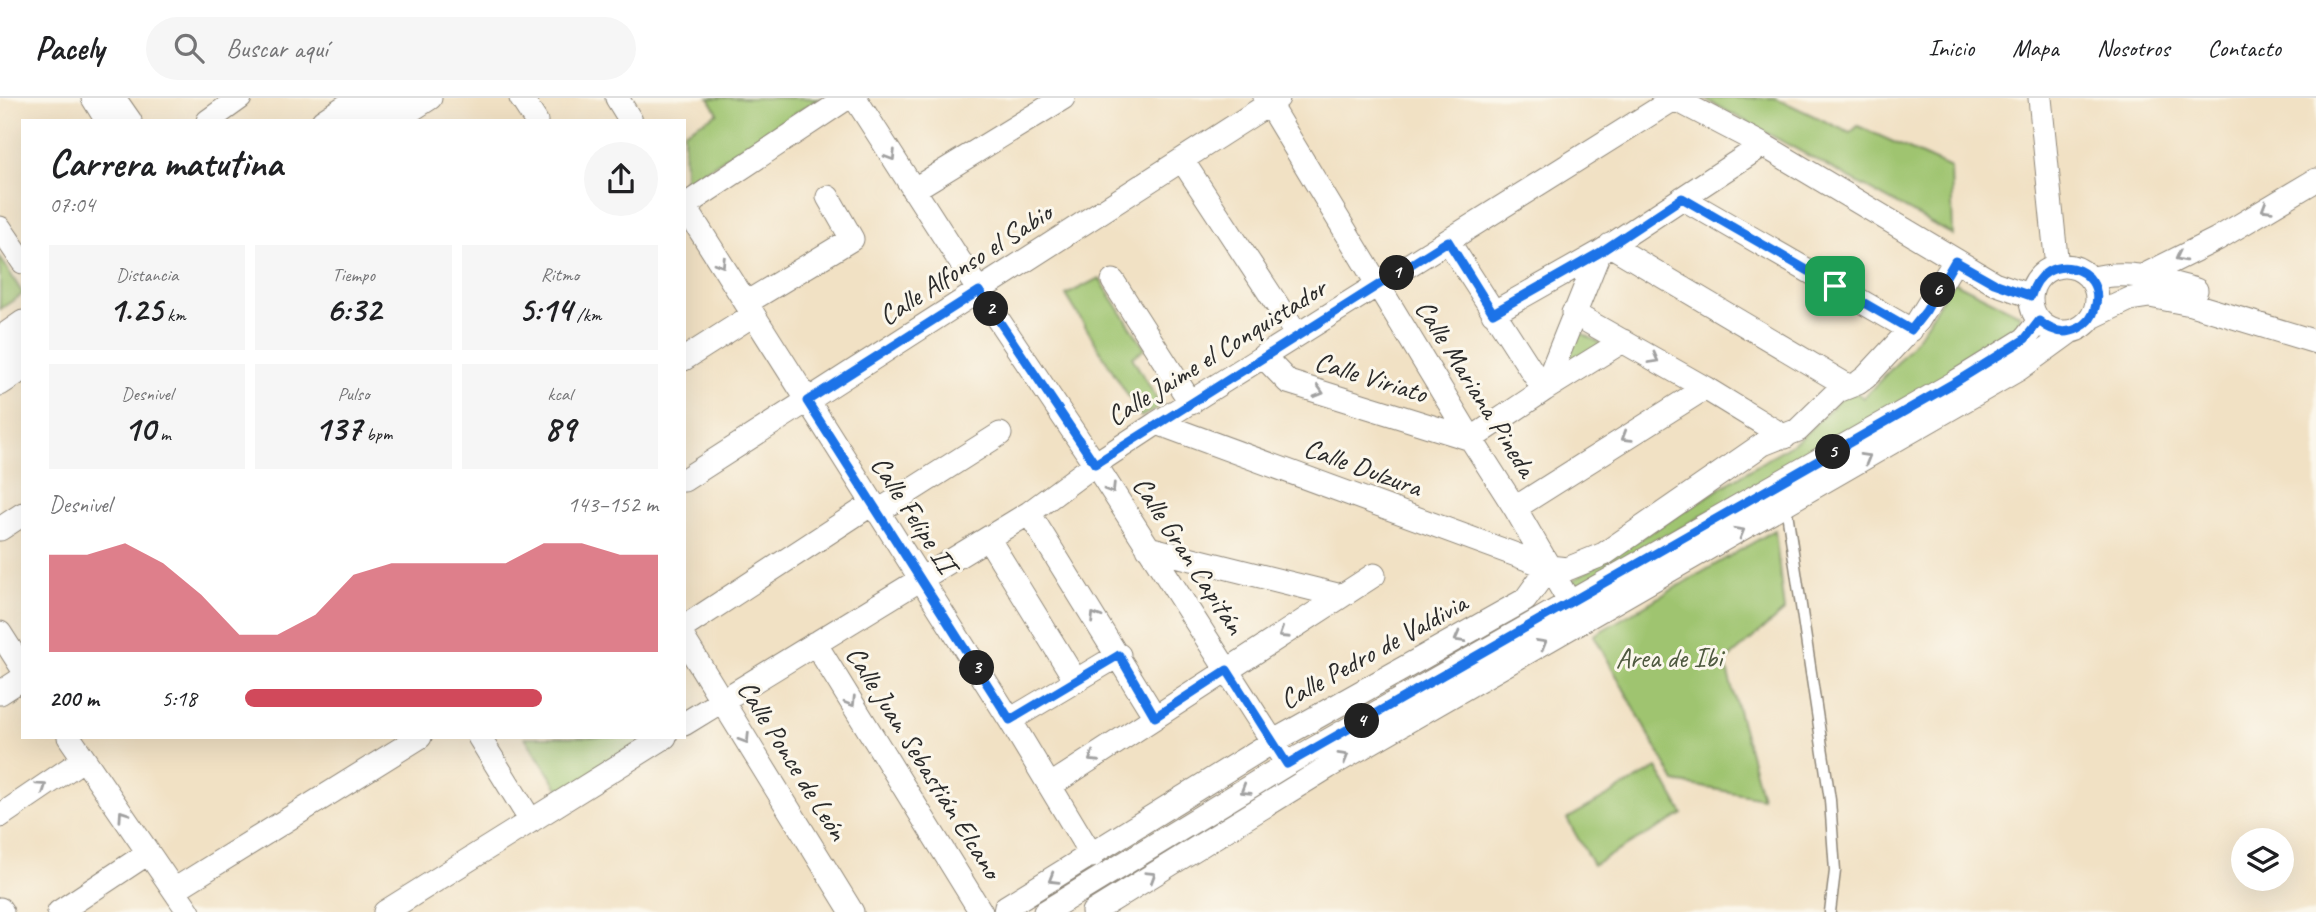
<!DOCTYPE html>
<html lang="es">
<meta charset="utf-8">
<style>
:root{--surface:#fff;--page:#f6f6f6;--text:#202124;--muted:#757577;--line:#e0e0e0;--accent:#d1495b}
body{margin:0;font-family:Caveat,sans-serif;background:var(--page);color:var(--text);height:100vh;display:flex;flex-direction:column;font-size:26px;white-space:nowrap}
*{box-sizing:border-box;margin:0}
p{font-size:23px;color:var(--muted)}
.icon{flex:none;width:38px;height:38px;fill:none;stroke:currentColor;stroke-width:2;stroke-linecap:round;stroke-linejoin:round}
.map{position:relative;flex:1;overflow:hidden}
.drawer{position:absolute;left:21px;top:21px;width:665px;height:620px;display:flex;flex-direction:column;background:var(--surface);border-radius:0px;box-shadow:0 7px 28px #0002}
.drawer>*{flex:none}
.tools{position:absolute;left:2231px;top:730px;display:grid;gap:14px}
.tools a{display:grid;place-items:center;width:63px;height:63px;border-radius:50%;background:var(--surface);box-shadow:0 7px 28px #0002;font-size:35px}
.pin{position:absolute;display:grid;place-items:center;width:60px;height:60px;color:#fff;margin:-30px;border-radius:14px;box-shadow:0 4px 10px #0006}
.km{position:absolute;width:35px;height:35px;margin:-18px;border-radius:50%;background:#222;color:#fff;font-size:19px;line-height:35px;text-align:center}
.round{display:grid;place-items:center;flex:none;width:74px;height:74px;border-radius:37px;background:var(--page)}
.headline{display:flex;align-items:center;justify-content:space-between;height:119px;padding:0 28px}
h1{font-size:38px;font-weight:700;line-height:52px}
.stats{display:grid;grid-template-columns:repeat(3,1fr);gap:10px;height:119px;padding:7px 28px}
.stats div{display:grid;align-content:center;border-radius:0px;background:var(--page);text-align:center}
.stats b{font-size:35px;font-weight:700}
.stats small{font-size:19px;font-weight:400}
.stats p{font-size:19px}
.chart{height:196px;padding:14px 28px}
.chart p{display:flex;justify-content:space-between}
.chart svg{width:100%;height:126px;margin-top:7px;fill:var(--accent);opacity:.7}
ul{padding:0 28px;list-style:none;font-size:23px}
li{display:grid;grid-template-columns:112px 84px 1fr;align-items:center;height:52px}
li i{height:18px;border-radius:9px;background:var(--accent)}
header{display:flex;align-items:center;gap:42px;box-sizing:border-box;height:98px;padding:0 35px;background:var(--surface);border-bottom:2px solid var(--line)}
header strong{font-size:33px}
nav{display:flex;gap:38px;margin-inline-start:auto;font-size:24px}
.search{width:490px;height:63px;background:var(--page);display:flex;align-items:center;gap:18px;box-sizing:border-box;padding:0 24px;border-radius:38px;color:var(--muted);font-size:26px}
.map>svg:first-child{display:block}
.green{fill:#9fc46f;stroke:#65784d;stroke-width:2}
.lines{fill:none;stroke-linecap:round;stroke-linejoin:round}
.lane-casing{stroke:#8e8678;stroke-width:13}
.street-casing{stroke:#8e8678;stroke-width:25}
.secondary-casing{stroke:#8e8678;stroke-width:34}
.lane{stroke:#fff;stroke-width:10}
.street{stroke:#fff;stroke-width:23}
.secondary{stroke:#fff;stroke-width:32}
.oneway{stroke:#a0a0a0}
.route-casing{stroke:#fff;stroke-width:14}
.route{stroke:#1a73e8;stroke-width:9}
.labels{text-anchor:middle;dominant-baseline:central;stroke-width:6;stroke-linejoin:round;paint-order:stroke}
.street-label{font-size:28px;fill:#2b2b2b;stroke:#fbf7ec}
.park-label{font-size:28px;fill:#4e593f;stroke:#fbf7ec}
</style>
<header>
<strong>Pacely</strong>
<div class="search"><svg class="icon" aria-label="search" viewBox="0 0 24 24"><circle cx="10" cy="10" r="6"/><path d="M15 15l6 6"/></svg>Buscar aquí</div>
<nav><a>Inicio</a><a>Mapa</a><a>Nosotros</a><a>Contacto</a></nav>
</header>
<div class="map">
<svg width="2316" height="814" viewBox="0 0 2316 814">
<rect width="100%" height="100%" fill="#fbf7ec"/>
<filter id="ink" filterUnits="userSpaceOnUse"><feTurbulence type="fractalNoise" baseFrequency=".0143" numOctaves="2"/><feDisplacementMap in="SourceGraphic" scale="14" xChannelSelector="R" yChannelSelector="G"/><feConvolveMatrix kernelMatrix="1 2 1 2 8 2 1 2 1" color-interpolation-filters="sRGB"/></filter>
<filter id="wash" filterUnits="userSpaceOnUse"><feTurbulence type="fractalNoise" baseFrequency=".00686" numOctaves="4" result="noise"/><feDisplacementMap in="SourceGraphic" scale="28" xChannelSelector="R" yChannelSelector="G"/><feGaussianBlur stdDeviation="1.57" result="paint"/><feColorMatrix in="noise" values="0 0 0 0 0 0 0 0 0 0 0 0 0 0 0 0 0 1.4 0 .05"/><feComposite in="paint" operator="in"/></filter>
<g filter="url(#wash)">
<rect width="100%" height="100%" fill="#f1e1c4"/>
<path class="green" d="M709,0H820L685,85L684,34L718,15Z
M1703,0H1776L1850,35L1858,28L1951,70L1953,137Z
M0,159L23,196L0,211Z
M1099,180L1145,251L1132,259L1161,308L1141,319L1066,197Z
M1953,183L2019,216C2022,229 2016,235 2006,243L1570,494L1567,486L1801,340L1844,297L1857,295L1863,300L1897,265L1920,236Z
M1576,232L1604,247L1561,275Z
M1775,432L1784,513L1725,564L1762,700L1675,684L1594,537Z
M525,639H645L565,701Z
M1657,670L1683,716L1593,767L1567,721Z"/>
</g>
<g filter="url(#ink)">
<g class="lines">
<g class="lane-casing">
<path id="lane" d="M1786,407L1830,702L1835,773L1830,814"/>
</g>
<g class="street-casing">
<path id="street" d="M93,0L107,23
M114,0L130,23
M521,0L536,23
M617,0L631,23
M855,0L979,193L1095,366L1287,666
M1265,0L1471,341L1515,410L1570,505
M1673,0L1763,47L1994,185L2031,198
M2040,0L2057,169
M208,23L240,0
M323,23L358,0
M394,23L430,0
M1182,62L1297,237
M913,92L1063,0
M1682,100L1911,232
M684,107L1010,622L1092,758
M684,108L847,0
M0,130L23,164
M1448,143L1544,292L1623,243
M1610,147L1848,288
M2031 201a33 33 0 1 1 66 0a33 33 0 1 1-66 0Z
M2143,178L2217,141L2316,82
M2090,181C2127,170 2160,182 2196,192
M1113,183L1191,305
M746,205L852,141L828,99
M1493,215L1599,155
M1573,215L1705,290L1785,339
M2092,219L2130,201L2150,198L2191,206L2316,244
M0,240L23,224
M1263,258L1288,284L1471,341L1544,292L1599,155L1763,47
M684,261L753,217
M0,286L23,271
M1157,325L1549,469L1567,471L1604,456L1763,346L1798,332L1838,293L1858,285L1866,279L1918,223L1955,163
M684,382L1278,0
M1515,410L1705,290
M877,414L1000,336
M1029,415L1155,619
M0,431L23,416
M988,440L1076,583
M1148,450L1341,498
M684,529L872,406
M0,535L23,571
M684,541L852,814
M815,545L981,814
M0,595L23,580
M1010,622L1119,557
M684,626L1029,415L1095,366L1157,325L1674,1
M69,639L189,814
M479,639L531,723
M1051,687L1374,477
M0,718L84,661
M174,792L420,639
M0,811L2,814
M59,814L148,755
M385,814L665,639
M1005,814L1006,809L1274,643L1525,502L1549,469
M1045,814L1287,666L1954,285L2025,241L2039,223
M1093,814L1328,669L2019,271L2070,234"/>
</g>
<g class="secondary-casing">
<path id="secondary" d="M359,23L394,0
M0,263L23,248"/>
</g>
<use href="#lane" class="lane"/>
<use href="#street" class="street"/>
<use href="#secondary" class="secondary"/>
</g>
<defs><path id="oneway-chevron" d="M-2-3.5L2.5 0L-2 3.5" fill="none" stroke-width="1.6" stroke-linecap="round" stroke-linejoin="round" transform="scale(1.75)"/></defs>
<g class="oneway">
<use href="#oneway-chevron" transform="translate(891 58) rotate(58)"/>
<use href="#oneway-chevron" transform="translate(2266 110) rotate(149)"/>
<use href="#oneway-chevron" transform="translate(2180 159) rotate(153)"/>
<use href="#oneway-chevron" transform="translate(721 165) rotate(58)"/>
<use href="#oneway-chevron" transform="translate(1654 261) rotate(29)"/>
<use href="#oneway-chevron" transform="translate(1319 294) rotate(17)"/>
<use href="#oneway-chevron" transform="translate(1626 339) rotate(148)"/>
<use href="#oneway-chevron" transform="translate(1866 360) rotate(-30)"/>
<use href="#oneway-chevron" transform="translate(1111 391) rotate(58)"/>
<use href="#oneway-chevron" transform="translate(1740 434) rotate(-30)"/>
<use href="#oneway-chevron" transform="translate(1095 519) rotate(-122)"/>
<use href="#oneway-chevron" transform="translate(1283 536) rotate(147)"/>
<use href="#oneway-chevron" transform="translate(1459 540) rotate(151)"/>
<use href="#oneway-chevron" transform="translate(1542 546) rotate(-30)"/>
<use href="#oneway-chevron" transform="translate(851 604) rotate(58)"/>
<use href="#oneway-chevron" transform="translate(745 641) rotate(58)"/>
<use href="#oneway-chevron" transform="translate(1344 659) rotate(-30)"/>
<use href="#oneway-chevron" transform="translate(1093 660) rotate(147)"/>
<use href="#oneway-chevron" transform="translate(42 689) rotate(-34)"/>
<use href="#oneway-chevron" transform="translate(1245 692) rotate(148)"/>
<use href="#oneway-chevron" transform="translate(123 717) rotate(-124)"/>
<use href="#oneway-chevron" transform="translate(1151 778) rotate(-32)"/>
<use href="#oneway-chevron" transform="translate(1053 781) rotate(149)"/>
</g>
</g>
<g class="lines" filter="url(#ink)">
<g class="route-casing">
<path id="route" d="M1682,100L1911,232L1926,213L1955,163L1994,185L2031,198C2043,150 2108,168 2095,210C2093,219 2087,226 2079,230C2064,238 2051,233 2039,223L2025,241L1954,285L1287,666L1227,572L1155,619L1119,557L1010,622L807,303L979,193L1095,366L1448,143L1493,215L1599,155Z"/>
</g>
<use href="#route" class="route"/>
</g>
<g class="labels">
<g class="street-label">
<text transform="translate(965 166) rotate(-33)">Calle Alfonso el Sabio</text>
<text transform="translate(1216 254) rotate(-32)">Calle Jaime el Conquistador</text>
<text transform="translate(1371 279) rotate(17)">Calle Viriato</text>
<text transform="translate(1476 290) rotate(58)">Calle Mariana Pineda</text>
<text transform="translate(1363 369) rotate(20)">Calle Dulzura</text>
<text transform="translate(914 416) rotate(57)">Calle Felipe II</text>
<text transform="translate(1189 457) rotate(57)">Calle Gran Capitán</text>
<text transform="translate(1373 553) rotate(-29)">Calle Pedro de Valdivia</text>
<text transform="translate(793 662) rotate(58)">Calle Ponce de León</text>
<text transform="translate(924 664) rotate(58)">Calle Juan Sebastián Elcano</text>
</g>
<g class="park-label">
<text x="1669" y="559">Area de Ibi</text>
</g>
</g>
</svg>
<div class="tools">
<a><svg class="icon" aria-label="layers" viewBox="0 0 24 24"><path d="M12 4l9 5-9 5-9-5zM3 14l9 5 9-5"/></svg></a>
</div>
<div class="pin" style="left:1835px;top:188px;background:#1e9e55"><svg class="icon" aria-label="arrive" viewBox="0 0 24 24"><path d="M6 21V4h12l-3 4 3 4H6"/></svg></div>
<b class="km" style="left:1397px;top:175px">1</b>
<b class="km" style="left:991px;top:211px">2</b>
<b class="km" style="left:977px;top:570px">3</b>
<b class="km" style="left:1362px;top:623px">4</b>
<b class="km" style="left:1833px;top:354px">5</b>
<b class="km" style="left:1938px;top:192px">6</b>
<section class="drawer">
<div class="headline"><div><h1>Carrera matutina</h1><p>07:04</p></div><a class="round"><svg class="icon" aria-label="share" viewBox="0 0 24 24"><path d="M12 15V3M7 8l5-5 5 5M5 13v7h14v-7"/></svg></a></div>
<div class="stats">
<div><p>Distancia</p><b>1.25<small> km</small></b></div>
<div><p>Tiempo</p><b>6:32</b></div>
<div><p>Ritmo</p><b>5:14<small> /km</small></b></div>
</div>
<div class="stats">
<div><p>Desnivel</p><b>10<small> m</small></b></div>
<div><p>Pulso</p><b>137<small> bpm</small></b></div>
<div><p>kcal</p><b>89</b></div>
</div>
<div class="chart"><p><span>Desnivel</span>143–152 m</p>
<svg viewBox="0 0 160 44" preserveAspectRatio="none"><path d="M0 44V10L10 10L20 6L30 13L40 24L50 38L60 38L70 31L80 17L90 13L100 13L110 13L120 13L130 6L140 6L150 10L160 10V44z"/></svg>
</div>
<ul>
<li><b>200 m</b>5:18<i style="width:72%"></i></li>
</ul>
</section>
</div>
